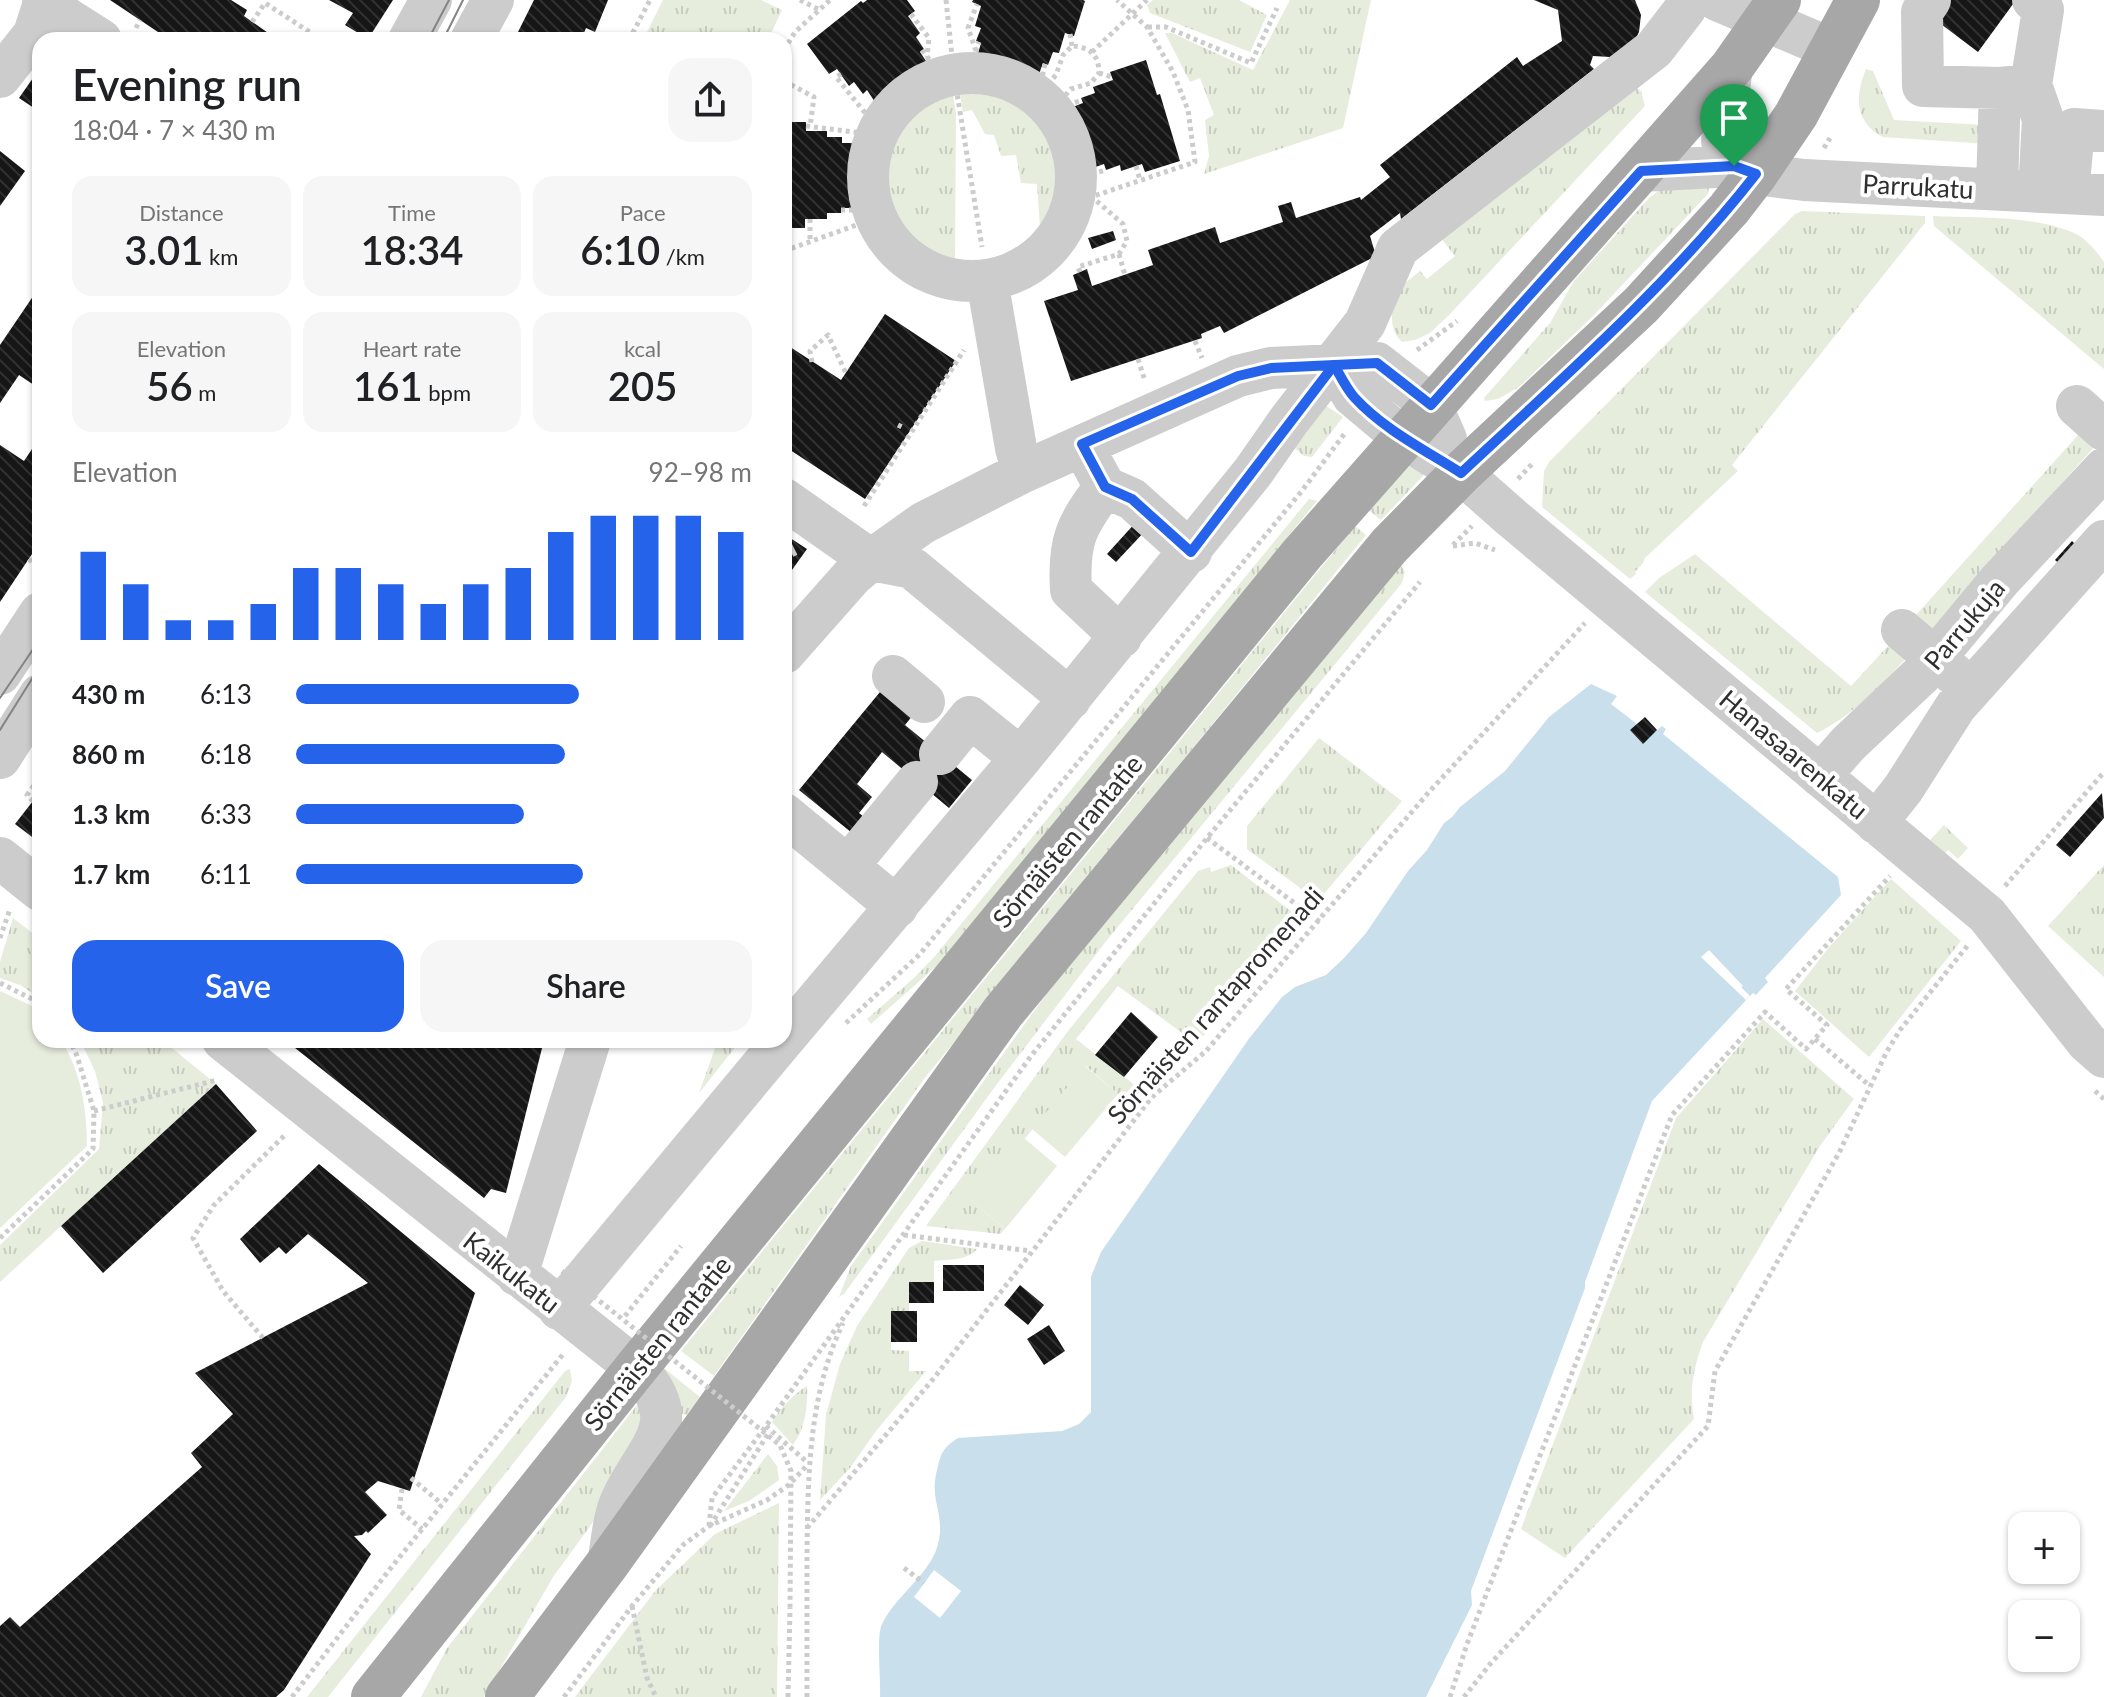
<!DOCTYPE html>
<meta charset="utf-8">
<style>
:root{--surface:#fff;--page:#f6f6f6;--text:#202124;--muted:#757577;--accent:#2563eb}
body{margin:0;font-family:Lato,sans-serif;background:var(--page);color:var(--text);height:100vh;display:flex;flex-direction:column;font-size:30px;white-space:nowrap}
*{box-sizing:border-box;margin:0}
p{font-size:26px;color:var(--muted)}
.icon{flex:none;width:44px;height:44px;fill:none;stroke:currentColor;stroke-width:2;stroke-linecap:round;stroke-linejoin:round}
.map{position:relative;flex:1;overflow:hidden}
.panel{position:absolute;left:32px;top:32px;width:760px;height:1016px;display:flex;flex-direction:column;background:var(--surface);border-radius:24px;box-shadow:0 2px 6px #0004}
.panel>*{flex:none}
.tools{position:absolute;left:2008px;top:1512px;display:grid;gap:16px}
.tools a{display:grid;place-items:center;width:72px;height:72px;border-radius:16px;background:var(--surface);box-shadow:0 2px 6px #0004;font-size:40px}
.pin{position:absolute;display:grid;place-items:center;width:68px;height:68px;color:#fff;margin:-82px -34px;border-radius:50% 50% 50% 0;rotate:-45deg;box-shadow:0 0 8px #0007}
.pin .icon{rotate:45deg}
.round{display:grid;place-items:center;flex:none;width:84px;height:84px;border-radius:24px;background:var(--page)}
.head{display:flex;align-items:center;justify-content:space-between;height:136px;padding:0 40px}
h1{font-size:44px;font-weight:600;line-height:60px}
.metrics{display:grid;grid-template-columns:repeat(3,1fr);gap:12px;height:136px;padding:8px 40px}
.metrics div{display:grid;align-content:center;border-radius:20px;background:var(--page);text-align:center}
.metrics b{font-size:40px;font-weight:600}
.metrics small{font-size:22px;font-weight:400}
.metrics p{font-size:22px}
.chart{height:224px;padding:16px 40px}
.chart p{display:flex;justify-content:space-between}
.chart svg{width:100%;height:144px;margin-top:8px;stroke:var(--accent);stroke-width:6}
.button{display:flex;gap:16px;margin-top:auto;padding:16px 40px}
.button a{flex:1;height:92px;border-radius:24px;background:var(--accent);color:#fff;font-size:32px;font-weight:600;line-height:92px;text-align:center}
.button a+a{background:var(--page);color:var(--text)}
ul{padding:0 40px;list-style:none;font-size:26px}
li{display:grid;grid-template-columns:128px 96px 1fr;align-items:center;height:60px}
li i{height:20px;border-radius:10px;background:var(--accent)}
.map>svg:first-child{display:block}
.grass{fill:url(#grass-tufts)}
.pitch{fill:#e6eddd}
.water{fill:#c9e0ec}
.pier{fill:#fff}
.building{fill:url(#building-back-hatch)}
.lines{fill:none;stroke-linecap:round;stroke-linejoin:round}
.minor-tunnel{stroke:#d5d5d5;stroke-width:42;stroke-dasharray:42 21;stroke-linecap:butt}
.path{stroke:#ccc;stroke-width:5;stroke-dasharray:4 4;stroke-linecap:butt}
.minor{stroke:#ccc;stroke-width:42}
.major{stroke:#a7a7a7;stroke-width:44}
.tram{stroke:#848484;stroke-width:2}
.path-bridge{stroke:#ccc;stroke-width:5;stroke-dasharray:4 4;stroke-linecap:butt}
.route-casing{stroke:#fff;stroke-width:16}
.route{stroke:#2563eb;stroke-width:10}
.labels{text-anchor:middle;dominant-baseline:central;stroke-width:8;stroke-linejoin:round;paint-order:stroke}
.street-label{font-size:26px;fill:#2f2f2f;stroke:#fff}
</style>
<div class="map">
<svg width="2104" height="1697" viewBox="0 0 2104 1697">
<defs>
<pattern id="grass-tufts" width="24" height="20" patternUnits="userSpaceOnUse" patternTransform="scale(2)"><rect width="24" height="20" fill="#e6eddd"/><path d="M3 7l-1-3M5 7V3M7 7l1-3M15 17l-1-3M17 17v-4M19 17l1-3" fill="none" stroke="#c6ccbe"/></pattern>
<pattern id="building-back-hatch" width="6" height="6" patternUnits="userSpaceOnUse" patternTransform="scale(2)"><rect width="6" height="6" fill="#161616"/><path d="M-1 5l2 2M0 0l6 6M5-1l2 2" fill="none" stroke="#303030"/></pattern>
</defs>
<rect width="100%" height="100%" fill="#fff"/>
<path class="grass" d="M663,0H761L782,10L768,40H643Z
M1153,0H1239L1267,15L1250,52L1150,13L1147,5Z
M1290,0H1371L1343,128L1204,174L1209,156L1205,120L1214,115L1200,78L1190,82L1165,33H1172L1253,70Z
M1866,69L1873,71L1894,120L1985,125L1989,144L1883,137C1854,122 1855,96 1866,69Z
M975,82C1058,91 1094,177 1041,242L1037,184L1021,183L1016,155L1001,156L994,135L985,134L972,110L963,112L958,83Z
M951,83L956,113L955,270C850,247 850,116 951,83Z
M1634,86L1641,91L1645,106L1449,315L1430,333L1415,340L1402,342C1395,335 1392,328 1392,318C1390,290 1400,288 1420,271L1427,279L1455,256L1440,237Z
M1668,183L1709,188L1708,194L1594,315L1519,387L1498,399L1485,401L1484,398L1550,323L1574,281L1649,198Z
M1802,211L1925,216V223L1732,465L1738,471L1645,558L1643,563L1635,572L1636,574L1630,579L1542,507L1544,471L1549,462L1795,214Z
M1933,216C1978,218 2037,215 2078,235C2087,240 2098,253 2104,262V369L1934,226Z
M1325,405L1343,417L1312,457L1304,456L1285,440Z
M2079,434L2095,446L1929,633L1916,621V615Z
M1407,466L1425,472L1424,475L1381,520L1368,510Z
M1309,499L1317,501L940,963L871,1024L867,1019L915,977L935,956Z
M1355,526L1366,535L924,1079L714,1376L681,1351Z
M1695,554L1851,686L1888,646L1902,650L1908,656C1882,685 1852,716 1817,733L1645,592L1659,578Z
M1400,564L1405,572L1402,583L1107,940L997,1084L844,1294L839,1297L851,1266L1052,986Z
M1319,738L1402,801L1318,901L1247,849V826Z
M1944,825L1968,848L1958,859L1948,850L1944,854L1930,840Z
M1231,865L1301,919L1197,1044L1118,986L1076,1039L1136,1086L1129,1094H1118L1086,1066L972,1201L1005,1229L1000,1234L926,1226L1068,1031L1198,871L1210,867L1211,872Z
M2104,865V977L2048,926Z
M1891,879L1961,941L1869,1057L1795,991L1830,946Z
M13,918L40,939V998L20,985L0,978V962Z
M1763,1019L1854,1099L1820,1146L1703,1342C1693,1370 1689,1390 1694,1419L1565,1558L1521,1529L1676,1118Z
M80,1040H162L216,1084L0,1282V1245L99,1149L103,1103L95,1071Z
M718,1040H741L699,1093Z
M922,1241L977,1249C967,1261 949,1259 934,1261V1282H909V1311L891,1312V1350L909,1351V1371H926L876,1431L850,1468L820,1500L826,1415L840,1364L857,1326L909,1248Z
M570,1369L572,1381L566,1397L328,1697H307L565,1371Z
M665,1369L700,1397L687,1415L681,1414L663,1371Z
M807,1386C808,1406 805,1429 793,1445L772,1422C780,1409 793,1394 807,1386Z
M641,1400L644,1410L631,1470L553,1577L484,1697H421L447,1648Z
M768,1454L777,1466L779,1480L749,1501L724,1511Z
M779,1503L777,1697H575L656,1590L715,1534Z"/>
<path class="pitch" d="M0,991L30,1005L40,1013V1040H61C81,1072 87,1109 87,1146L0,1228Z
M1085,1066L1118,1094L1065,1157L1032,1129Z
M1024,1138L1057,1166L1005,1229L972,1201Z"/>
<path class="water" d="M1591,684L1617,696L1611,704L1637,724L1631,730L1642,743L1662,726L1666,729L1663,734L1838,877L1841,895L1765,978L1768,982L1756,995L1753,993L1750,996L1652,1101L1585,1282V1288L1471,1591L1472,1605L1426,1697H880C881,1680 876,1636 882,1624C898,1591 938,1571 940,1532C941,1506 929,1497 938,1466C941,1452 945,1446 958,1438L1062,1431L1079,1424L1091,1412V1277L1101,1252L1248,1040L1282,997L1295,987L1326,975L1344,958L1366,933L1408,871L1427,850L1444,823L1452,817L1460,807L1505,771L1549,717Z"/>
<path class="pier" d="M1709,950L1743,986L1741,987L1750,996L1746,1000L1701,957Z
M934,1570L961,1591L940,1618L914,1597Z"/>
<path class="building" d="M110,0H231L247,10L244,16L278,40H170Z
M329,0H393L368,39L345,25L353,13Z
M534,0H608L595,32L586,28L581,40H514Z
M867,0H907L915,11L908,16L920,33L916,37L924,49L920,52L928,64L911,76L907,71L889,84L893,89L875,102L867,90L863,94L854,82L849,86L837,69L829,74L807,44L861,1L863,3Z
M973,0H1083L1085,1L1074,36L1065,33L1059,53L1053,52L1048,65L1043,63L1038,77L1018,70L1020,64L999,58L997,63L977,57L981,43L976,41L981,28L975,26L981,6L972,2Z
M1534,0H1635L1641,15L1639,32L1636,38L1610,57L1593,56L1590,65L1594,69L1401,219L1400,213L1370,236L1376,256L1224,333L1220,326L1201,334L1202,338L1071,381L1044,301L1078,290L1073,275L1087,269L1092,286L1153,265L1148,250L1215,227L1220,243L1283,222L1278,206L1291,202L1296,218L1360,197L1361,200L1390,177L1380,165L1517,57L1523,66L1562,41L1558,10Z
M1940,0H2016L1978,52L1929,15Z
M1146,60L1157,95L1160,94L1180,161L1145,172L1142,164L1121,171L1120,165L1106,170L1104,164L1090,169L1084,149L1089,147L1082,126L1076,128L1070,108L1083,103L1081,98L1095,93L1093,87L1113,80L1110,72Z
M40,68V112L19,98Z
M784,122H806V131H827V137H842V143H856V164H849V186H856V208H841V213H827V219H805V228H784Z
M0,151L25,171L0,206Z
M1113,231L1116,240L1092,249L1088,238Z
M40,286V389L19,375L0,403V345Z
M885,314L956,361L865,499L784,446V343L841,380Z
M40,437V542L0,602V445L24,461Z
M1137,521L1147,529L1116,562L1107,554Z
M784,534L807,549L784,581Z
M2072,541L2081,550L2065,569L2055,560Z
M899,669L930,694L905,725L972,780L949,808L882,752L857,784L872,797L859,813L869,821L857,837L799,790Z
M1645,717L1657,730L1643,744L1630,730Z
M40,792V843L15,824Z
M2102,793L2104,818L2070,857L2056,845Z
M1131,1012L1158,1037L1124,1077L1095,1055Z
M285,1040H544L506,1193L491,1189L484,1198Z
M216,1084L257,1131L103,1273L61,1226Z
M319,1164L475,1293L410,1491L378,1481L365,1492L387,1515L368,1533L366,1531L362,1535L354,1536L371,1554L284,1690L276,1697H0V1626L10,1617L20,1627L202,1467L191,1453L233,1414L195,1373L368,1283L308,1234L286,1254L279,1247L260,1263L240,1239Z
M943,1265H984V1291H943Z
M909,1282H934V1303H909Z
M1020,1285L1044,1305L1028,1325L1004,1305Z
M891,1311H917V1342H891Z
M1049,1325L1065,1351L1044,1365L1027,1339Z"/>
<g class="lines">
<path class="minor-tunnel" d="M784,538L788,536"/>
<path class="path" d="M800,0L818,9
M946,0L954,75L982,247
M911,14L929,38L927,57
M252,22L265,3L322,40
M1148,27H1166L1251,63L1277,8
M136,28L140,20
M1070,34L1072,46
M162,40L164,36
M629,40L650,0
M784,50L795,32L830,0
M922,50L943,78
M976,51L968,28L977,4
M1092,52L1147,0
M1045,64L1042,78L1047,86
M1099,73L1112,77
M841,74L836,77L879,130
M967,74L979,42
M784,81L814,97L810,127
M1037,96L1056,75L1063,55L1072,46C1090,47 1099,55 1099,73L1091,83L1071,89L1052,110
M1061,100L1068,105L1082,100
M806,126L877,135
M1824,148L1830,138
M1136,166L1140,180
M1076,174L1084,176L1106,170
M1073,203L1195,162L1188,110L1173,72L1147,27L1117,0
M841,210H874
M810,219V240
M784,251L876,218
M1119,254L1125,275
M1080,272L1078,267L1119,254L1127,241L1123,224L1092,197
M1195,341L1202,358
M1417,350L1457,321
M1138,359L1145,381
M812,362L810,351L828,335L846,373
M898,425L902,427
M1518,479L1532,464
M864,506L964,350
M1453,545L1472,526
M1453,546L1475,543L1495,550
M29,559L37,568
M33,801L27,795L40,777
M1207,838L1320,922
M2005,886L2104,772
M0,938L10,909
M0,983L40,1003
M846,1023L920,954L1301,492L1345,433
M1815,1039L1870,1086
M2095,1091L2104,1099
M94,1111L217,1080
M904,1235L1031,1251
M0,1238L93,1149L94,1111L77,1056L70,1040
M625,1316L681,1246
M263,1338L223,1291L193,1238L214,1205L286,1134
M766,1426L808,1463
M411,1478L442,1504
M402,1489L399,1510L422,1529
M709,1526L712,1498L766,1426L1031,1056L1207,838L1420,582
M710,1526L768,1434
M807,1528L934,1378L1152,1097L1206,1051L1429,792L1585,623
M904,1568L924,1583
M632,1606L647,1678L656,1697
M292,1697L390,1569L564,1353
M564,1697L632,1606L683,1545L709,1526L767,1500L790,1484L808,1464
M788,1697L790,1608
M807,1697C807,1650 807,1603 807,1556C808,1476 808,1397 843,1323
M1450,1697L1467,1644L1672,1115L1765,1012L1806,1049L1827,1025L1786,989L1890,876
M1464,1697L1491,1663L1708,1426L1715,1371L1839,1153L1886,1053L1900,1030L1968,945"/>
<path class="minor" d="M1717,0L1832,49
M1930,0L1922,12L1923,86L2000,88L2031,85
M2033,0L2043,10L2031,85L2043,119L2039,192
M43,3L101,40
M409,40L431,0
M471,40L493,0
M1732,67L1722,141L1725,153L1734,166
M868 177a104 104 0 1 1 208 0a104 104 0 1 1-208 0Z
M0,77L34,34L45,0
M1641,171L1734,166L1756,174L1804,180L2104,195
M1997,189L2000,88
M2068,193L2074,129L2104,131
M987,280L1016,448L1023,472
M1334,365L1353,396L1402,437L1461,473L1512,518L1987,915L2087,1042L2104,1057
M2077,406L2104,430
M1092,463L1105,487L1132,499L1191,552
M1105,487C1076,525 1068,541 1071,590L1121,637
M784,499L871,560L912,568L1070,699
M1902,630L1956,676
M784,653L853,575L871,560L923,523L1023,472L1238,376L1271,368L1377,363L1431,405L1446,439
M0,674L40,613
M893,676L924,702
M940,754L970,717L1021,758
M0,758L40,695
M1820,776L1848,744L1921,675L2000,580L2104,469
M784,814L897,907
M1876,823L1903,789L1956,706L2104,541
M0,858L40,890
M848,866L917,782
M784,1039L1021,758L1253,472L1290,419L1365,323L1398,248L1654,49L1685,9L1688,0
M223,1040L636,1368C690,1423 644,1449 621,1501C613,1519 612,1543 608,1563
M517,1275L590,1040
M559,1309L783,1040"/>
<path class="major" d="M373,1697L636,1368L1302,554L1732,67L1779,0
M507,1697L608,1563L1003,1012L1390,545L1461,473L1641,305L1729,209L1756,174L1796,115L1858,0"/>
<path class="tram" d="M428,40L449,0
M443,40L463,0
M0,698L40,639
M0,730L40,666"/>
<path class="path-bridge" d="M562,1271L780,1445L791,1471L790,1608"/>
</g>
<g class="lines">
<g class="route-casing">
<path id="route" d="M1734,166L1641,171L1431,405L1377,363L1271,368L1238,376L1082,444L1105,487L1132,499L1191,552L1334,365C1340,375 1346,388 1354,397C1383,429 1425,450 1461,473C1564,377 1669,285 1756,174L1734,166"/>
</g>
<use href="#route" class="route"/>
</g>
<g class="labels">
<g class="street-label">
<text transform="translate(1918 186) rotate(3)">Parrukatu</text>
<text transform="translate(1964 624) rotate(-50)">Parrukuja</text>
<text transform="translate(1794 754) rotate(40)">Hanasaarenkatu</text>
<text transform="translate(1067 841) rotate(-50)">Sörnäisten rantatie</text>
<text transform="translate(1215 1005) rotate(-48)">Sörnäisten rantapromenadi</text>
<text transform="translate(512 1272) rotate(38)">Kaikukatu</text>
<text transform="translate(657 1343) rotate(-51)">Sörnäisten rantatie</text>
</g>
</g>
</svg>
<div class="tools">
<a>+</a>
<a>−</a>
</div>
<div class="pin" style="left:1734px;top:166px;background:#1e9e55"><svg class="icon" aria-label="arrive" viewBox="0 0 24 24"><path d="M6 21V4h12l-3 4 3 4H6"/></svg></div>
<section class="panel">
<div class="head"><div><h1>Evening run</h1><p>18:04 · 7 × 430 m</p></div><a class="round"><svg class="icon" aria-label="share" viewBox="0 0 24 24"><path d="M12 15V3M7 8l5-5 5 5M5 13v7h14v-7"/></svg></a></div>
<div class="metrics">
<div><p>Distance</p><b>3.01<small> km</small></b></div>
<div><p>Time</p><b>18:34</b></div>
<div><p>Pace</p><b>6:10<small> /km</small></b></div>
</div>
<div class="metrics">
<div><p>Elevation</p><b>56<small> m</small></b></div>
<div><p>Heart rate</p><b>161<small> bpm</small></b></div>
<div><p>kcal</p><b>205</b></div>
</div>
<div class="chart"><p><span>Elevation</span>92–98 m</p>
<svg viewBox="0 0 160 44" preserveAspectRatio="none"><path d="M5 44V17M15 44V27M25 44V38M35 44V38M45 44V33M55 44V22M65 44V22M75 44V27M85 44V33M95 44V27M105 44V22M115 44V11M125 44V6M135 44V6M145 44V6M155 44V11"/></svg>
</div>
<ul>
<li><b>430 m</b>6:13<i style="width:62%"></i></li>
<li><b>860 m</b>6:18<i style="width:59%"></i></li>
<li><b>1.3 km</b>6:33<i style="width:50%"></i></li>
<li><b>1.7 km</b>6:11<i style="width:63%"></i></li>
</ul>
<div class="button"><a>Save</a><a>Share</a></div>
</section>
</div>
